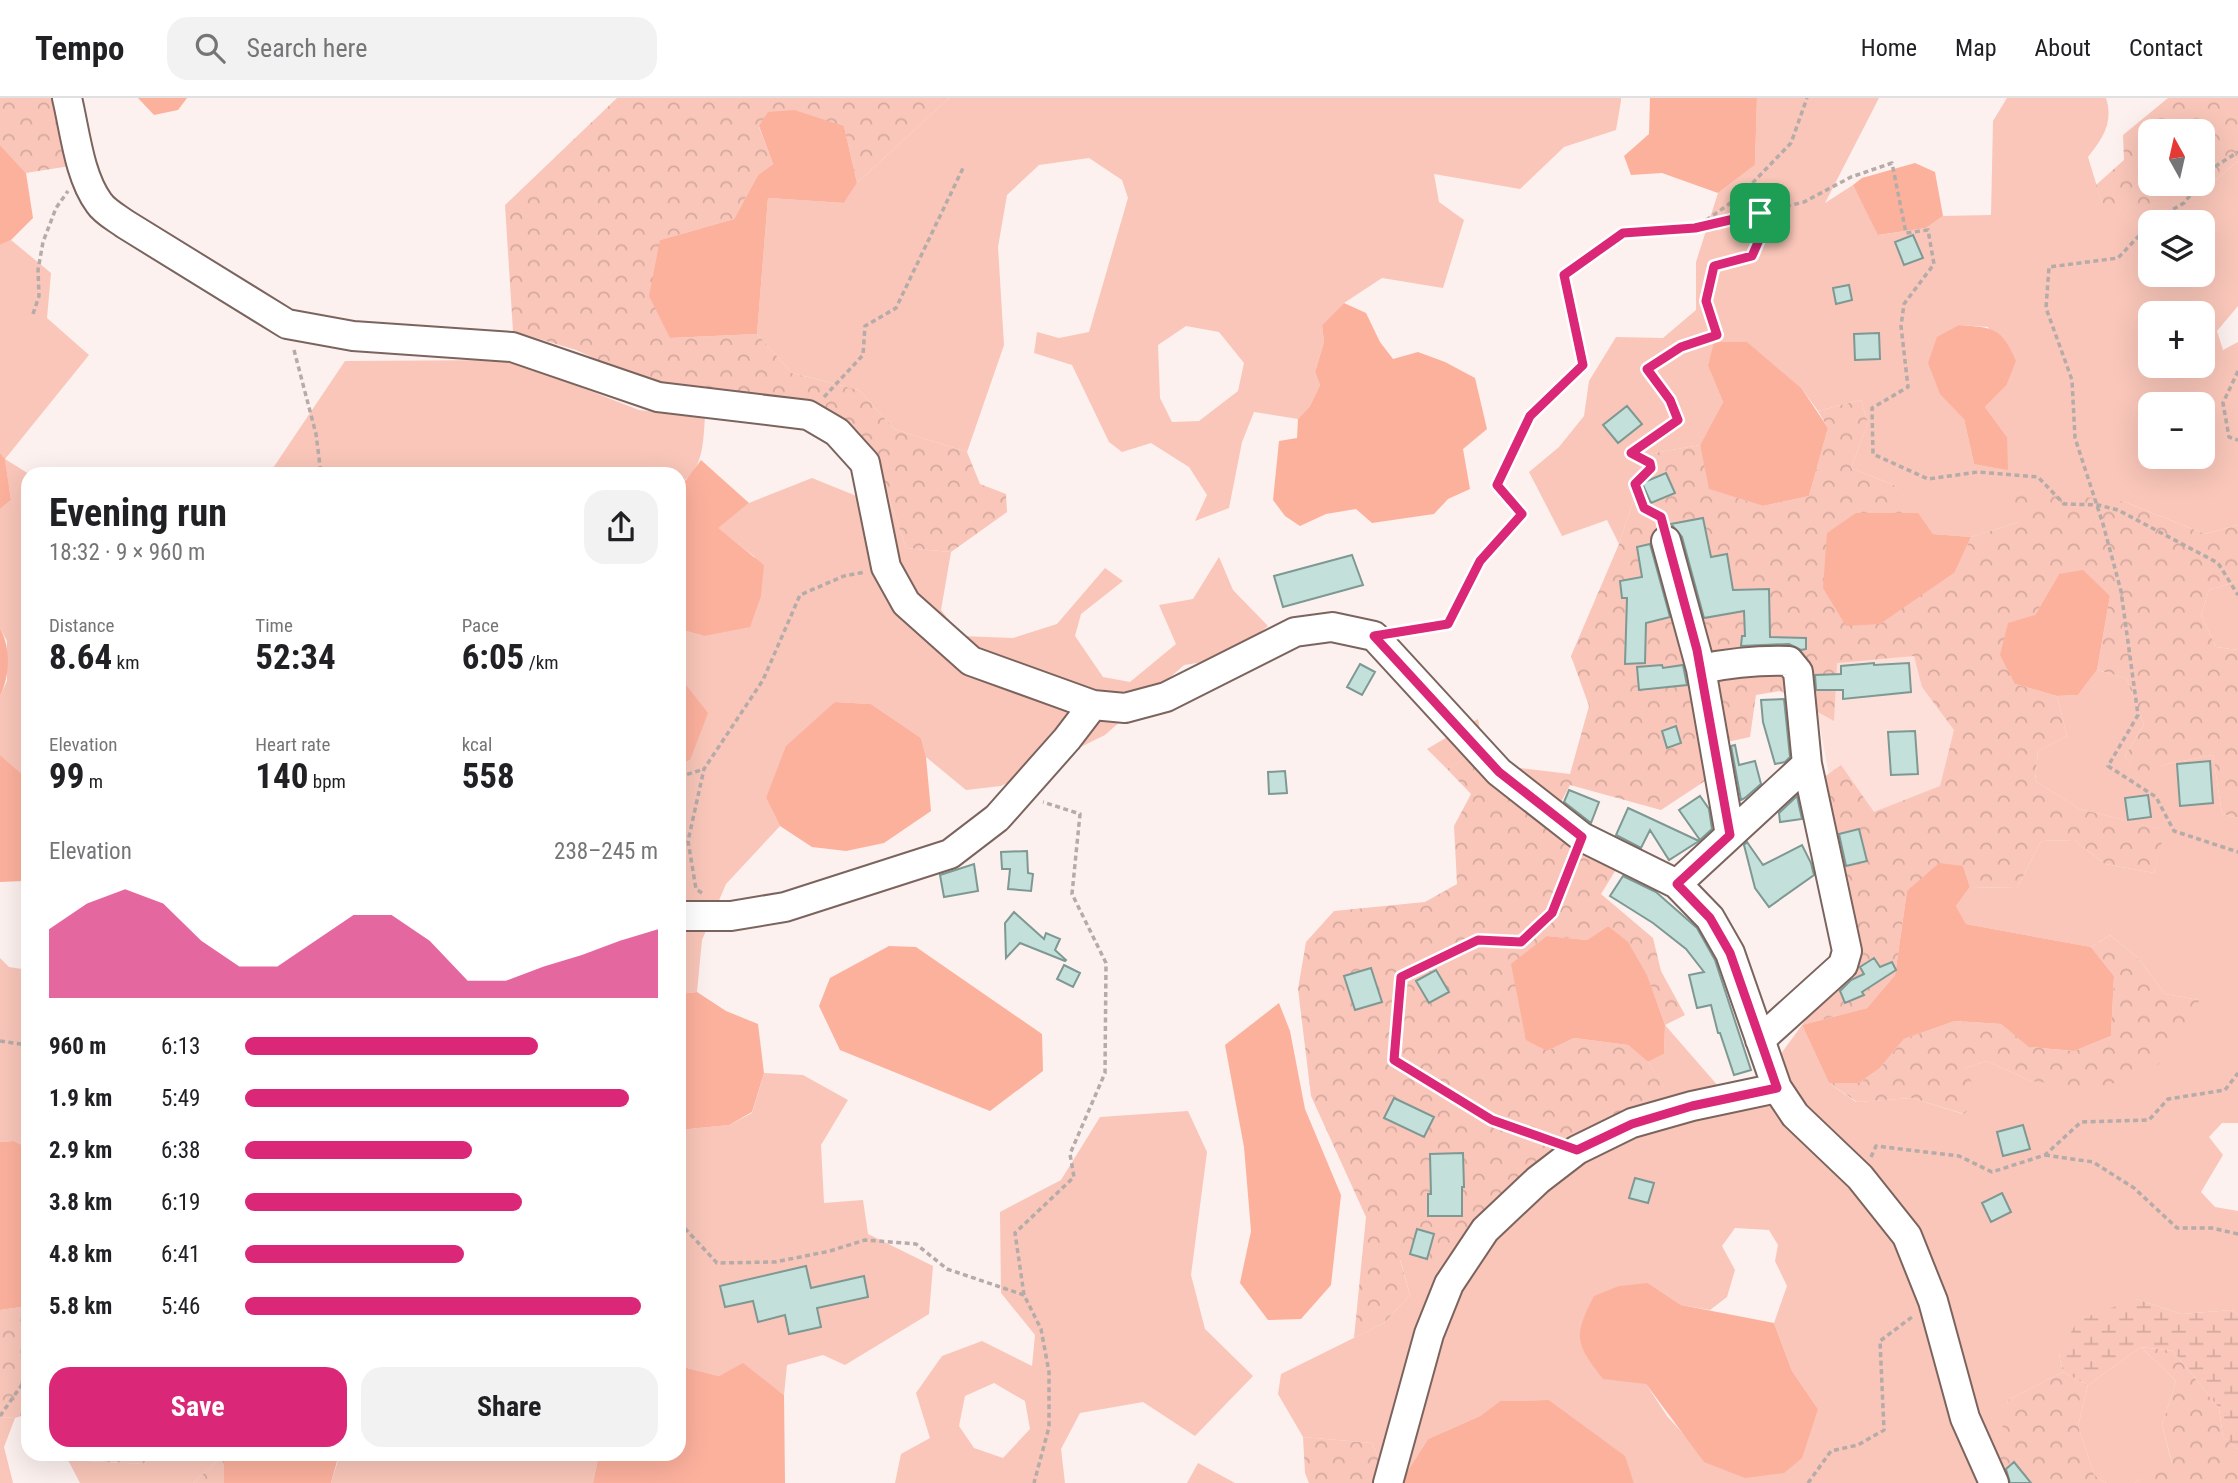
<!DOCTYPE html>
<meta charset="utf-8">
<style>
:root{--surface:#fff;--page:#f2f2f2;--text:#202124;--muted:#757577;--line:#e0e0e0;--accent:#db2777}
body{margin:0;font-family:"Roboto Condensed",sans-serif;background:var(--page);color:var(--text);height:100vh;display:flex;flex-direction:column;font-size:26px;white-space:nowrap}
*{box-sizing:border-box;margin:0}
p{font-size:23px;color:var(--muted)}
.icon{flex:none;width:38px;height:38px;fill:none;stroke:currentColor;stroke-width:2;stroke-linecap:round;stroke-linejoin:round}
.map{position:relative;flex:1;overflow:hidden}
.drawer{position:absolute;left:21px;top:369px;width:665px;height:994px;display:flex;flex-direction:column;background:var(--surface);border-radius:21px;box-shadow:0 7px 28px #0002}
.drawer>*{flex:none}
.needle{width:46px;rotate:352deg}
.tools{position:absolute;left:2138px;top:21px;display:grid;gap:14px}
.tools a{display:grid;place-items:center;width:77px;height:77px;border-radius:14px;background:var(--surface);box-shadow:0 7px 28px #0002;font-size:35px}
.pin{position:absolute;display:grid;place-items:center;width:60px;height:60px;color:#fff;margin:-30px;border-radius:14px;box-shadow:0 4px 10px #0006}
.round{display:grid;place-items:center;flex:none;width:74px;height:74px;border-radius:21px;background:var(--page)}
.overview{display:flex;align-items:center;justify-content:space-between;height:119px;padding:0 28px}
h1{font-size:38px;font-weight:700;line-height:52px}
.figures{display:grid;grid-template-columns:repeat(3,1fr);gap:10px;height:119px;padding:7px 28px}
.figures div{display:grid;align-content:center}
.figures b{font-size:35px;font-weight:700}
.figures small{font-size:19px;font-weight:400}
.figures p{font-size:19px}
.chart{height:196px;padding:14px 28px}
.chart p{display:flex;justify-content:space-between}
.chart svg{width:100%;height:126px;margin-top:7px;fill:var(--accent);opacity:.7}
.cta{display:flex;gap:14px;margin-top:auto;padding:14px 28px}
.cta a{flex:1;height:80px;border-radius:21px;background:var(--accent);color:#fff;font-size:28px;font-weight:700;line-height:80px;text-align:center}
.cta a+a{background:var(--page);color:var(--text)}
ul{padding:0 28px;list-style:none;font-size:23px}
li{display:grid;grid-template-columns:112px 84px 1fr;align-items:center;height:52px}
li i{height:18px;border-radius:9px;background:var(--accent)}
header{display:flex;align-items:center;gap:42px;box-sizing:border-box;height:98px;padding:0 35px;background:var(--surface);border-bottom:2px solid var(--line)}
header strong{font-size:33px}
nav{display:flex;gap:38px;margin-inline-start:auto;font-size:24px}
.search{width:490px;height:63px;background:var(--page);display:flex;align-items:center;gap:18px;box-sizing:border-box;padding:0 24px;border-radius:21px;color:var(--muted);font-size:26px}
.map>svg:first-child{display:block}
.built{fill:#fde0d9}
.green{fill:#f9c6b9;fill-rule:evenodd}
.forest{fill:url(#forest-crowns);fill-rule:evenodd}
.wetland{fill:url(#wetland-marsh)}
.water{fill:#fcb19d}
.building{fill:#c4e0da;stroke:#7e9893;stroke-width:2}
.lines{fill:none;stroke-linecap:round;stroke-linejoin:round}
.minor-casing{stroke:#7b645e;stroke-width:32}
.path{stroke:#b5aba8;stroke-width:3.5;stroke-dasharray:5 3.5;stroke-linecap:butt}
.minor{stroke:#fff;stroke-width:28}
.route-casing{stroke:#fff;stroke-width:14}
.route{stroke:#db2777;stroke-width:9}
</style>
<header>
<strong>Tempo</strong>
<div class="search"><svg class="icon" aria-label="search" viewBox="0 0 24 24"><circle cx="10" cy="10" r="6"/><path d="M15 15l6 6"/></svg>Search here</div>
<nav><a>Home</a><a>Map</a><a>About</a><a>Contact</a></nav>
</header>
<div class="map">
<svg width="2238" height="1385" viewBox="0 0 2238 1385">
<defs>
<pattern id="forest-crowns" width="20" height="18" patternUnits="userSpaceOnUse" patternTransform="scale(1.75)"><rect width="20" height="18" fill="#f9c6b9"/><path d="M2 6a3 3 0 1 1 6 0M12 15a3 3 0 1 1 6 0" fill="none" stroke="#d5a99e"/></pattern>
<pattern id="wetland-marsh" width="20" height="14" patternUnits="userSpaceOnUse" patternTransform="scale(1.75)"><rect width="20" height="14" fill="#f9c6b9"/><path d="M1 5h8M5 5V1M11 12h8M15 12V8" fill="none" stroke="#d5a99e"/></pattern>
</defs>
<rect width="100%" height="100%" fill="#fcf1ee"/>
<path class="built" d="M1946,539L1978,716L1841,742L1808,564Z"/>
<path class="green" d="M949,0H1621V3L1616,32L1564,49L1520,91L1434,76L1439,104L1464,122L1443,190L1382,180L1344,205L1322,227L1324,244L1315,274L1320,287L1310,308L1298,321L1254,314L1242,344L1229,410L1195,423L1207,397L1189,369L1151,345L1122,354L1109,344L1072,267L1034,255L1037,234L1059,240L1089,234L1128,100L1122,82L1089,60L1039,67L1007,97L998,149L1004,247L967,354L894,331L859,292L792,275L757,236L768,100L844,105L857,85ZM1186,228L1219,234L1244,265L1238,293L1199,323L1172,324L1160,300L1158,247Z
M1757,0H1879L1825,105L1853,87L1879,137L1926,130L1943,118L1991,117L1993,23L2007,0H2106C2114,25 2102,41 2088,59L2102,105L2211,86L2238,63V208L2217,233L2223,252L2238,244V427L2205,436L2125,404L2019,424L1971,439L1933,436L1894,387L1851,370L1868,325L1861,302L1818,313L1802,291L1708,268L1723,304L1700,347L1649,356L1619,446L1607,422L1562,438L1529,374L1559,349L1584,318L1589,283L1616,239L1663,240L1696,212V164L1718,95L1755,67ZM2151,124H2203V177H2151ZM2151,215H2203V268H2151ZM1959,227L1988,229L2006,288L1985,309L2007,339L1974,366L1964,321ZM2151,306H2203V359H2151Z
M11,142L51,175L47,220L89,257L5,361L29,376L28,681L0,657V598L7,583V543L0,530V411L11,402L5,362L0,355V147Z
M511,262L639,312L705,319C703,345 704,372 679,386V376H269L345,263Z
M812,380L859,399L886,391L906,450L951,454L941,512L961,538L1013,540L1057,526L1105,470L1123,483L1081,516L1075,538L1103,579L1130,584L1176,546L1159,507L1193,501L1219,459L1233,492L1268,528L1229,560L1184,567L1105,637L1001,688L966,692L926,659L921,640L871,606L835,604L766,700L780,728L726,786L702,842L697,894L679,896V667L690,662L686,587L679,589V531L704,538L755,459L717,430L749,405Z
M2238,483V552L2216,549L2201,517L2209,492Z
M2097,572L2126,580L2144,627L2125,658L2137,676L2167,666L2213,657L2222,716L2238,720V1025H2222L2209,1039L2223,1057L2201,1094L2215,1109L2238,1113V1217L2232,1212L2181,1216L2136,1201L2059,1256L2063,1274L2008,1302L1995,1385H1634L1624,1358L1549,1302L1500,1303L1480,1318L1428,1341L1400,1385H1389L1372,1345L1303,1339L1278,1296L1281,1276L1384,1225L1410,1197L1400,1161L1475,1127L1664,988L1648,964L1664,956L1665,927L1719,989L1764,979L1802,927L1829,985L1856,1004L1912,1000L1963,1016L1965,970L1987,963L2031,983L2199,902L2165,896L2138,860L2110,837L2091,849L1966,826L1956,808L1970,789L2017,790L2041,743L2074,742L2105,766L2154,775L2164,732L2080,711L2035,683L2038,653L2067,638L2057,598L2078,597ZM1735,1130L1769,1132L1778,1147L1775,1163L1787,1188L1774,1225L1792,1273L1818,1311L1686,1339L1667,1318L1646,1286L1648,1185L1681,1207L1710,1212L1727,1199L1735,1172L1722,1148Z
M1478,621L1483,649L1447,671L1427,651Z
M0,860L9,869L28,872V1050L14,1043L0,1044Z
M764,975L803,977L848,1002L821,1047L824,1105L863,1102L868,1136L933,1168L929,1216L845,1267L823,1257L787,1267L784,1297L743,1266L719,1278L683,1269L679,1247V1032L729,1027L752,1015Z
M1188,1013L1207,1054L1191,1177L1205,1231L1253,1278L1195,1338L1143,1304L1080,1315L1061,1351L1065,1385H895L901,1356L930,1340L916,1295L942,1258L982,1243L1032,1268L1035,1237L1001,1195L1000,1114L1061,1082L1100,1019ZM994,1285L1025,1303L1030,1331L1003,1360L974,1350L959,1328L965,1298Z
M2141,1249L2176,1283L2162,1327L2172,1366L2134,1385H2106L2094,1377L2078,1328L2088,1287Z
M0,1319L15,1320L4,1349L13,1385H0Z
M154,1356L224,1357L193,1385H80L68,1362L144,1366Z
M340,1356H599L593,1385H331Z
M1198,1365L1235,1385H1187Z"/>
<path class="forest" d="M0,0H52L70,68L26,75L0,47Z
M617,0H949L857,85L844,28L759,29L773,66L758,77L734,121L660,142L670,240L757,236L792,275L859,292L894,331L967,354L980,386L1006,396L1007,414L951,454L906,450L886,391L869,354L847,324L789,303L668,294L576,252L513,233L505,107Z
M2168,0H2238V63L2211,86L2138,110L2102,105L2096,87L2124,62L2123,37ZM2151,33H2203V86H2151Z
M1861,302L1868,325L1851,370L1894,387L1918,415H1856L1955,474L1971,439L2019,424L2006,405L2022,391L2125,404L2205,436L2238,427V483L2209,492L2201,517L2216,549L2238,552V720L2222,716L2213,657L2167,666L2137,677L2125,658L2144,627L2126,580L2097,572L2110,498L2059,476L2035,517L2015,586L2057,598L2067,638L2038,653L2035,683L2080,711L2165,732L2154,775L2105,766L2074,742L2041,743L2017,790L1970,789L1963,768L1907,793L1895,877L1867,910L1802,927L1857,848L1820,682L1841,667L1874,714L1940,688L1954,632L1922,589L1914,558L1837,565L1834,623L1780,593L1756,597L1750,639L1709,648L1711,679L1661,712L1570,687L1549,727L1617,770L1601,796L1653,840L1661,873L1685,917L1665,927L1648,879L1608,828L1587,842L1547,838V953L1574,940L1628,947L1648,964L1664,987L1644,1034L1586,1062L1475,1127L1432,1172L1400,1162L1410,1197L1384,1225L1354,1240L1366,1119L1311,998L1298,891L1306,844L1334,813L1425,804L1457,786L1454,728L1471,696L1447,671L1483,649L1503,668L1570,676L1589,608L1571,558L1619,446L1649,356L1700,347L1710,391L1763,408L1809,398L1828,330L1818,313Z
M2110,837L2138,860L2165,896L2199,902L2193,929L2159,966L2100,991L2031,983L1987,963L1965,970L1979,1000L1964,1016L1912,1000L1857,1004L1829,985H1859L1880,970L1904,941L1955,923L2001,926L2030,949L2074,953L2111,938L2114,878L2091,849Z
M28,1208V1316L15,1320L0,1319V1212Z
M2141,1249L2173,1253L2219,1310L2223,1339L2238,1351V1385H2134L2172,1365L2162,1327L2176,1283Z
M2063,1274L2088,1287L2078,1328L2094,1377L2106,1385H2003L1993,1375L2008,1302Z
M1303,1339L1372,1345L1389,1385H1309L1305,1375Z
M69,1356H154L144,1366L68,1362Z
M224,1357V1385H193Z"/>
<path class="wetland" d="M2136,1201L2181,1216L2232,1212L2238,1217V1351L2223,1339L2219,1310L2173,1253L2141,1249L2088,1287L2063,1274L2059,1256L2078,1222Z"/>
<path class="water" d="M138,0H187L178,12L154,17Z
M1650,0H1757L1755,67L1718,95L1662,75L1631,77L1624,58L1649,36Z
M794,12L844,28L857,85L844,105L768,100L757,236L670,240L649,198L660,142L734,121L758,77L773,66L759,28L768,14Z
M0,47L26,75L33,120L11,142L0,147Z
M1915,65L1935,74L1943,118L1926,130L1878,137L1853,87L1862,80Z
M1344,205L1366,215L1380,244L1393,261L1418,254L1445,264L1475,280L1487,331L1463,351L1470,391L1448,401L1434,416L1372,425L1356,411L1326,416L1300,428L1285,418L1273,402L1279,343L1297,340L1298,321L1310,308L1320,287L1315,274L1324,244L1322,227Z
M1959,227C1995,230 2001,229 2016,263L2006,288L1985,309L2007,339L2008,372L1974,366L1964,321L1940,296L1928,265L1937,239Z
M1714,244H1747L1802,291L1828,330L1809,398L1763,408L1709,391L1700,347L1723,304L1708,268Z
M0,355L5,361L11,402L0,411Z
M701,362L749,405L718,430L764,467L761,498L750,529L704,538L679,531V386L686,382Z
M1856,415H1918L1933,436L1971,439L1955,474L1880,526L1846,528L1823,490L1827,435Z
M2083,472L2110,498L2097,572L2078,597L2057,598L2015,586L2000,557L2008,525L2035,517L2059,476Z
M0,530C11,551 10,577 0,598Z
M686,587L708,615L690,662L679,667V589Z
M835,604L871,606L921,640L926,659L931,713L884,745L846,753L812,749L780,728L766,700L786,648Z
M0,657L28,681V780L24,783L0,784Z
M1939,765L1963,768L1970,789L1956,808L1966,826L2091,849L2114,878L2111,938L2074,953L2029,949L2001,926L1955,923L1904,941L1880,970L1859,985H1829L1802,927L1867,910L1895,877L1907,793Z
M1608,828L1628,844L1648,879L1665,927L1664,956L1648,964L1628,947L1574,940L1547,953L1526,942L1511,866L1547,838L1587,842Z
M889,848L916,849L1042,936L1043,973L990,1013L840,952L819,908L830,880Z
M697,894L726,913L758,926L764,975L752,1014L729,1027L679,1032V896Z
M1279,905L1290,933L1305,1011L1341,1097L1331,1187L1301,1221L1268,1222L1240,1185L1251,1133L1244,1049L1225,947Z
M14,1043L28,1050V1208L0,1212V1044Z
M1648,1185L1681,1207L1774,1225L1792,1273L1818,1311L1802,1360L1784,1375L1745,1380L1704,1364L1646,1286L1603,1281C1575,1245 1573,1239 1594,1198L1619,1188Z
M679,1247L683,1269L719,1278L743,1265L784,1297L785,1385H593L599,1356H679Z
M1549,1302L1625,1358L1634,1385H1400L1428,1341L1480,1318L1500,1303Z
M224,1356H339L331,1385H224Z"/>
<path class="building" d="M1913,137L1923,160L1904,167L1895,144Z
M1849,187L1852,202L1836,206L1833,190Z
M1879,235L1880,261L1855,262L1854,236Z
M1627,308L1642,326L1618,345L1603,327Z
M1666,375L1675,395L1651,405L1642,385Z
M1703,420L1711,459L1727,456L1733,492L1769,491L1770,539L1806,540V551L1801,552L1789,546L1741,548L1742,538H1745L1744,513L1704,520L1682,439L1671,426Z
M1650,446L1670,519L1646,525L1645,565L1625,566L1627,500H1622L1620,483L1642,479L1637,449Z
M1352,457L1363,487L1283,509L1274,478Z
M1874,565V567L1909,565L1911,594L1843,601V592H1816L1815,577L1841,576V568Z
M1360,566L1375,574L1362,597L1347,589Z
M1662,567L1663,570L1683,567L1687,587L1639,592L1637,569Z
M1784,601L1790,659L1785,664L1775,666L1763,624L1761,602Z
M1676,628L1681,645L1667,650L1662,633Z
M1915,633L1918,676L1891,677L1888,634Z
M1735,647L1739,667L1755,663L1761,686L1745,700L1741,702L1731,648Z
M2210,663L2213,705L2180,708L2177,666Z
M1285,673L1287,695L1269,696L1268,674Z
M1569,692L1599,704L1591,725L1564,704Z
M2148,697L2151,719L2128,722L2125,700Z
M1700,698L1709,711L1712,731L1700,742L1679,712Z
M1797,698L1802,721L1780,724L1779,715Z
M1628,710L1639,715L1699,743L1669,762L1650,732L1641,750L1616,737Z
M1859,731L1867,763L1846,768L1839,736Z
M1747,744L1763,767L1802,747L1811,765L1814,777L1769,809L1755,790L1744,747Z
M1027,753L1028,775L1033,776L1031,793L1008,791L1010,771H1002L1001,754Z
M974,766L978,793L944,799L940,777Z
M1623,778L1656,794L1697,830L1715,862L1751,972L1734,977L1720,935H1718L1711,907L1697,910L1689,877L1704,874L1686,851L1653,825L1610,798Z
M1014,814L1044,841L1046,835L1060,841L1055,852L1066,862L1065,863L1020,845L1006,860L1005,825Z
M1874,860L1880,869L1892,864L1896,872L1862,894L1864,897L1845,905L1840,893L1851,882L1864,876L1860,869Z
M1064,867L1080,875L1073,889L1057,881Z
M1371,870L1382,904L1355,912L1344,878Z
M1436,872L1449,894L1429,905L1416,883Z
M1394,1000L1434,1019L1424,1039L1384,1020Z
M2023,1027L2030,1051L2003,1058L1997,1034Z
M1463,1055L1464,1089H1462V1118H1428V1096H1431L1430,1056Z
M1635,1080L1654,1085L1648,1105L1629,1100Z
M2002,1095L2011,1114L1991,1124L1982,1105Z
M1417,1131L1434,1136L1427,1161L1410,1156Z
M806,1168L811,1190L864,1178L868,1199L817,1210L821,1229L789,1236L785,1217L758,1224L753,1203L725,1209L720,1188Z
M2014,1364L2031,1385H2010L2006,1371Z"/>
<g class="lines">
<g class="minor-casing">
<path id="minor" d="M67,0C75,33 79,78 99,105C105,114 117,120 125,126L287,226L353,238L512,249L658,299L808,317L837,334L865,365L886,469L906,505L971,563L1093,607L1125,610L1166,599L1295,534L1332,529L1374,538L1499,674L1582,739L1677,786L1710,820L1730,855L1777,990L1795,1017L1860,1079L1907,1138L1933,1203L1965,1320L1994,1385
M1666,443L1701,571C1730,565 1759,562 1789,563L1798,574L1807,666L1847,853L1843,867L1760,942
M1701,571L1730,737
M1677,786L1807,666
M679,818H731L785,809L950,756L997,720L1067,641L1093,607
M1388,1385L1429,1236L1449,1186L1485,1132L1538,1082L1577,1052L1632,1025L1692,1008L1777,990"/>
</g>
<path class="path" d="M2203,80L2208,73L2238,54
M2151,124L2184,105L2199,86
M2151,125L2118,160L2049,169L2046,210L2072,282L2075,340L2103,426L2121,493L2138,617L2108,668L2156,699L2174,733L2238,754
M1695,130L1804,104L1851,79L1892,65L1906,135L1928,132L1934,166L1904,206L1901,228L1908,289L1872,310L1873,356L1928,381L1978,374L2038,379L2064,406L2098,407L2118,412L2218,465L2238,497
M33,216L39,198L38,172L43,144L56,110L68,93
M294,252L316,336L321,376
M2238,273L2223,305L2229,339L2238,342
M824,299L863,257L865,228L896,210L963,70
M1662,420L1644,410L1635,386L1651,370L1650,365L1631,355L1678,322L1670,302L1647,271L1681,249L1717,237L1706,203L1714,168L1752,158L1763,133L1760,115
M1401,534L1449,526L1480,463L1522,416L1497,387L1530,318L1583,267L1564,177L1623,135L1695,130L1739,99L1791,45L1807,0
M679,679L704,671
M702,795L696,791L688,743L704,671L763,582L800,497L844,478L865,474
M0,943L28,947
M1552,1043L1492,1022L1394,962L1401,879L1478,842L1521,844L1552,815L1574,759
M2045,1057L2093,1064L2134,1090L2177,1130H2212L2238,1136
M1871,1059L1876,1048L1959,1058L1992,1074L2045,1057L2081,1024L2149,1022L2168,1001L2225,992L2238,975
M679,1124L717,1165L775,1164L830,1153L865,1142L916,1146L947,1171L1024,1197L1041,1231L1049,1274V1329L1034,1385
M1024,1197L1015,1135L1074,1079L1070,1056L1105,975L1106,865L1072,796L1080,716L1043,704
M0,1318L28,1278
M1808,1385L1831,1353L1858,1347L1884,1332L1880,1243L1912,1219"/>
<use href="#minor" class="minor"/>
</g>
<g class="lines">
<g class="route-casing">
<path id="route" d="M1760,115L1763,133L1752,158L1714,168L1706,203L1717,237L1681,249L1647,271L1670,302L1678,322L1631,355L1650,365L1651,370L1635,386L1644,410L1661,419L1697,552L1730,737L1677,786L1710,820L1730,855L1777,990L1692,1008L1632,1026L1577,1052L1492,1022L1394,962L1401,879L1478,842L1521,844L1552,815L1582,739L1499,674L1374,538L1448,526L1480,463L1522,416L1497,387L1530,318L1583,267L1564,177L1623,135L1695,130Z"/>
</g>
<use href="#route" class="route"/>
</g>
</svg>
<div class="tools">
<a><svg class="needle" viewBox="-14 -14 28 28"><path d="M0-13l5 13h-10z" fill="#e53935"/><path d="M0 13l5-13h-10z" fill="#757577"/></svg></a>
<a><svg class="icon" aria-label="layers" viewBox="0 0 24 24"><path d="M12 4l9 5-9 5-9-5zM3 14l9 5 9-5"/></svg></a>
<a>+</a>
<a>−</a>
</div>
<div class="pin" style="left:1760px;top:115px;background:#1e9e55"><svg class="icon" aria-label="arrive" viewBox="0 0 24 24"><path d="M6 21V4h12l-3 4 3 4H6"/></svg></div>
<section class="drawer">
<div class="overview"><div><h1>Evening run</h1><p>18:32 · 9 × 960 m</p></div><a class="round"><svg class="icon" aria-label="share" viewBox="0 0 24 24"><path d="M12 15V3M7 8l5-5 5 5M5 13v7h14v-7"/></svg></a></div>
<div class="figures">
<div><p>Distance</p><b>8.64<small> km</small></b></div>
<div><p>Time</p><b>52:34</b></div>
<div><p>Pace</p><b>6:05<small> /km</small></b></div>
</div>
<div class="figures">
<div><p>Elevation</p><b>99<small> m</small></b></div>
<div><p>Heart rate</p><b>140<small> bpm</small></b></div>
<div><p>kcal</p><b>558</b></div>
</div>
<div class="chart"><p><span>Elevation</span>238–245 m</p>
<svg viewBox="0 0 160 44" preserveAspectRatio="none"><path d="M0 44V20L10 11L20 6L30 11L40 24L50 33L60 33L70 24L80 15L90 15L100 24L110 38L120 38L130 33L140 29L150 24L160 20V44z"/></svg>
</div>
<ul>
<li><b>960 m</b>6:13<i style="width:71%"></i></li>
<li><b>1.9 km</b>5:49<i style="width:93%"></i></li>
<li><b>2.9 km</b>6:38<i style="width:55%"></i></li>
<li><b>3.8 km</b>6:19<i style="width:67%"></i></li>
<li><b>4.8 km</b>6:41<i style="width:53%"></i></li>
<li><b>5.8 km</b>5:46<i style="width:96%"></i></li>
</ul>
<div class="cta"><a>Save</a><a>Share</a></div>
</section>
</div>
